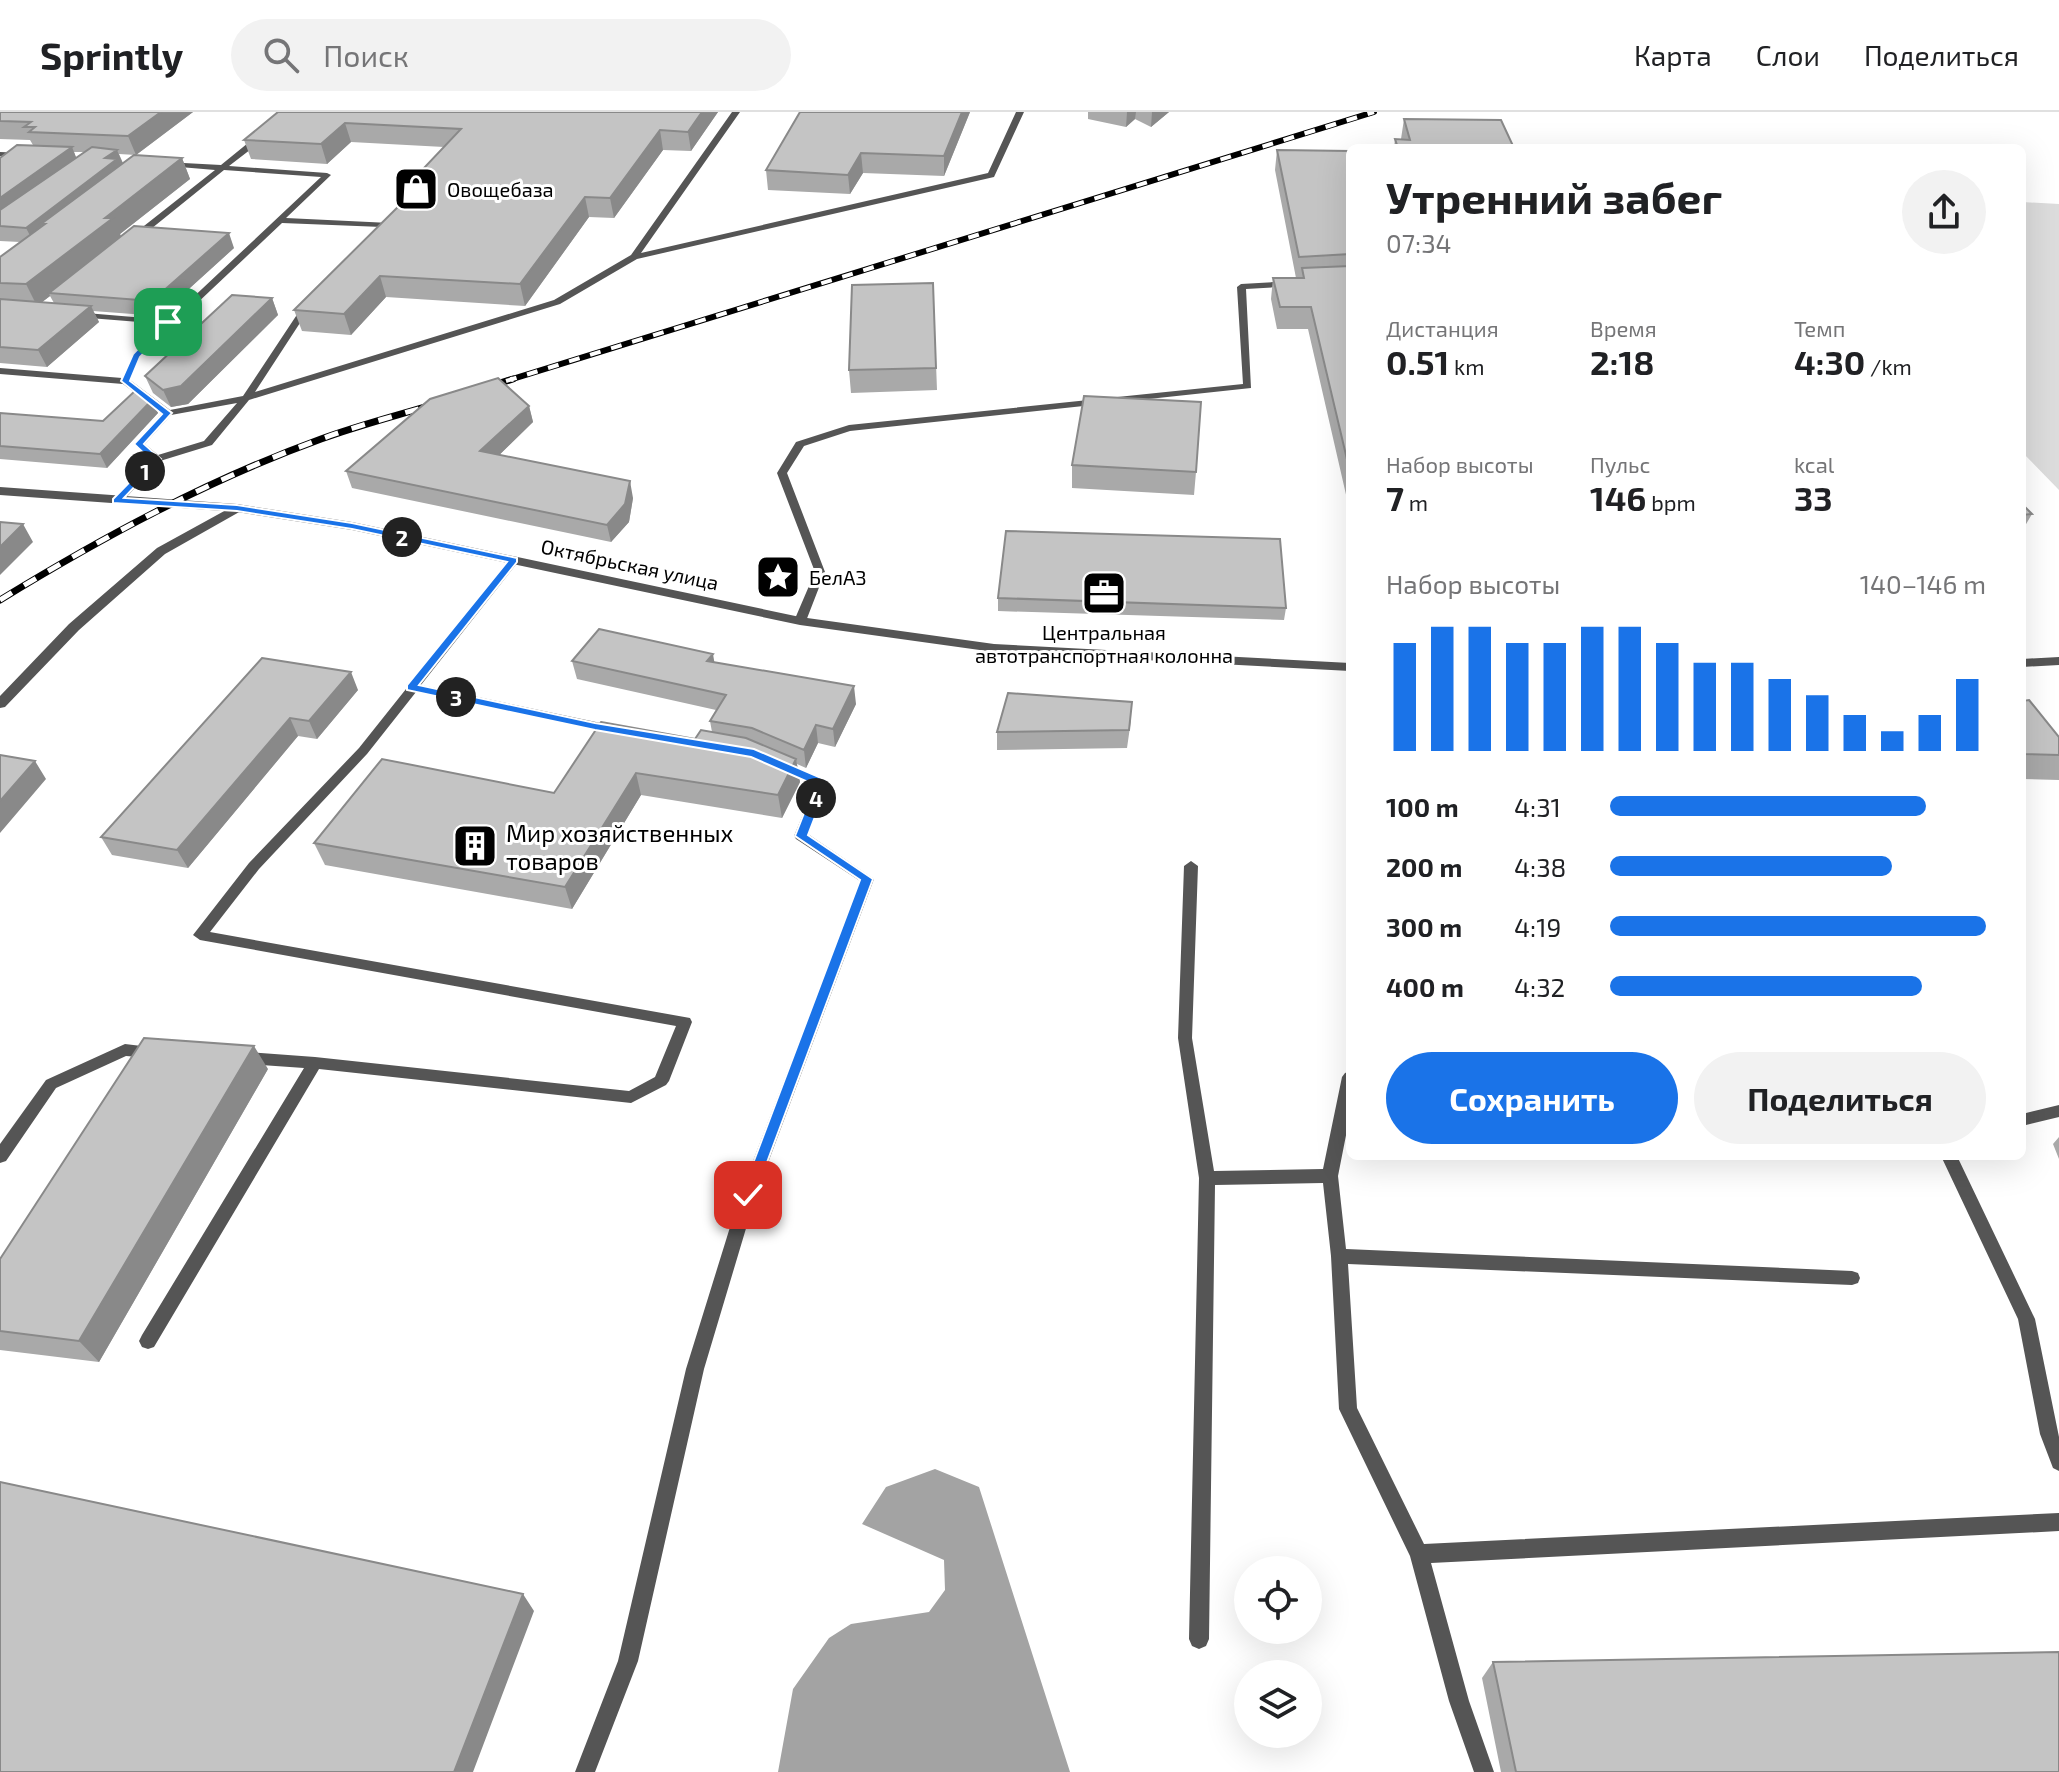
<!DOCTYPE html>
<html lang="ru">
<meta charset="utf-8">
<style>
:root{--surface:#fff;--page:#f2f2f2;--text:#202124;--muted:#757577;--line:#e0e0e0;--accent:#1a73e8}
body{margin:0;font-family:"Exo 2",sans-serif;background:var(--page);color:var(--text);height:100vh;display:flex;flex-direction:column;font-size:30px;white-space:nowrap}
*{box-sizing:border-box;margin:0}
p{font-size:26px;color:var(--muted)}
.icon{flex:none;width:44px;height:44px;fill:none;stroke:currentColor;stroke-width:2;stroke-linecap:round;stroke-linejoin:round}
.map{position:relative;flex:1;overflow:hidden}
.side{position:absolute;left:1346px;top:32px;width:680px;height:1016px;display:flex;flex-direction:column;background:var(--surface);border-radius:12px;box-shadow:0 8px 32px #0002}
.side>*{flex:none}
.buttons{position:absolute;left:1234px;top:1444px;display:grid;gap:16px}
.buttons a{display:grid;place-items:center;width:88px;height:88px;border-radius:50%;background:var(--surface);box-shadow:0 8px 32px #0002;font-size:40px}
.pin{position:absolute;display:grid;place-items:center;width:68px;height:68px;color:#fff;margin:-34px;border-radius:16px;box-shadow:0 4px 12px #0006}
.km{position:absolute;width:40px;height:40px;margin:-20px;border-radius:50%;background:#222;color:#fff;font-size:22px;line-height:40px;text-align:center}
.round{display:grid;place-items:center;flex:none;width:84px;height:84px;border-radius:42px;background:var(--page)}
.summary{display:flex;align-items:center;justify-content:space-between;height:136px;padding:0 40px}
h1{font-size:44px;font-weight:700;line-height:60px}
.metrics{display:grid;grid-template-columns:repeat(3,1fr);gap:12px;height:136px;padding:8px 40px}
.metrics div{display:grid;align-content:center}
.metrics b{font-size:34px;font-weight:700}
.metrics small{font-size:22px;font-weight:400}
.metrics p{font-size:22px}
.chart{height:224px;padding:16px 40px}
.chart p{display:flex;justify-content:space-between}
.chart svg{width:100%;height:144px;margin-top:8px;stroke:var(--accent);stroke-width:6}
.cta{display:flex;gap:16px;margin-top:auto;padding:16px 40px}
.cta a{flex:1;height:92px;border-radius:48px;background:var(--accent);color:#fff;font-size:32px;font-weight:700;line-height:92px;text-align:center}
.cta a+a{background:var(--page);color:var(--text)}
ul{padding:0 40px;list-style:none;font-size:26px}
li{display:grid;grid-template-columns:128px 96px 1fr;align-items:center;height:60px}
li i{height:20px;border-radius:10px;background:var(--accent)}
header{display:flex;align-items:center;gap:48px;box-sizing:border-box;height:112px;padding:0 40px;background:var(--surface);border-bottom:2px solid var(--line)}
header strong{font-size:38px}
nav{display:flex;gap:44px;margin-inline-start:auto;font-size:28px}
.search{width:560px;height:72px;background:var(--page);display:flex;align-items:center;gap:20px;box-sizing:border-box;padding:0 28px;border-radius:44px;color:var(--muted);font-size:30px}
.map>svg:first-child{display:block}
.green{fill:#dcdcdc}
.water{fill:#a3a3a3}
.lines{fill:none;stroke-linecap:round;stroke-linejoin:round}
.service{fill:#555;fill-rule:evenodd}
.minor{fill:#555;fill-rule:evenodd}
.tertiary{fill:#555;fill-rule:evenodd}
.rail-far1-casing{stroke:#000;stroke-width:6}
.rail-casing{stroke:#000;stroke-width:7}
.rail-far1{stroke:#fff;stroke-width:4;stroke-dasharray:11;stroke-linecap:butt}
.rail{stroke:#fff;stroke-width:5;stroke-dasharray:14;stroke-linecap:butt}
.wall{fill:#a9a9a9;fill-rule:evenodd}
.shaded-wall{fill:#898989}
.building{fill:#c4c4c4;stroke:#898989;stroke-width:2}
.route{fill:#1a73e8;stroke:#fff;stroke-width:2}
.labels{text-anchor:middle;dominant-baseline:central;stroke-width:6;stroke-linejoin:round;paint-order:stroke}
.far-poi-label{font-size:20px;fill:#000;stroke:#fff;text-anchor:start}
.far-street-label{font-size:20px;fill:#000;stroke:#fff}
.poi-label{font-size:24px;fill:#000;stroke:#fff;text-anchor:start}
</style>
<header>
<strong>Sprintly</strong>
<div class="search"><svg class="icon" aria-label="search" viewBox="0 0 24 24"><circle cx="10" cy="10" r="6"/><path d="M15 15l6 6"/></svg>Поиск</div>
<nav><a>Карта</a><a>Слои</a><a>Поделиться</a></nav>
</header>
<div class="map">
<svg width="2059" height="1660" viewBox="0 0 2059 1660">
<rect width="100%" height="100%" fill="#fff"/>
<path class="green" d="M2022,90L2059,92V378L2022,340Z"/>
<path class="water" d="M935,1357L979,1375L1070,1660H778L793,1577L829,1526L851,1512L929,1500L945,1478L944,1448L862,1412L886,1375Z"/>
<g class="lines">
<path class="service" d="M732,0H740L641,141L988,61L1016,0H1024L994,65L637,147L560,192L249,288L212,333L160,349L121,391L117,392L112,389L150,347L134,332L162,301L123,272L0,262V256L122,266L133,242L164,212L77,205L74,204V200L169,208L321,65L224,58L136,129H130V125L215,58L168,54H165V50L221,53L258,23H264V27L229,54L327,61L331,63L286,106L390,111L394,113L384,120L380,118L382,115L282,111L140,245L130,268L170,298L243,284L304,192L311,194L255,280L554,188L631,143ZM237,291L204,329L158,343L145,332L171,303Z
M0,40L24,41L28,43L24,45L0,44Z
M1291,169L1295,172L1294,174L1246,177L1251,276L850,319L804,334L787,361L825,460L806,509L800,512L796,511L794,509L815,460L777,361L796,330L849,313L1243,272L1237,175L1241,172Z
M514,445L519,448L518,450L421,573L615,614L619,615L621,618L619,621L615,622L416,580L367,642L259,757L210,820L690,906L692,910L669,969L666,973L631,991L319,957L154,1235L148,1237L142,1235L139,1229L142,1223L304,956L246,952L241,950L239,946L241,942L246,940L315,945L629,979L655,965L676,914L200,828L193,823L249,751L359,636L406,577L407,572L410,571L510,446Z
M783,650L826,668L828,671L808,722L874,767L756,1083L704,1257L638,1549L595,1660H575L618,1549L686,1257L740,1083L860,769L796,727L794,724L815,673L779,657L777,654Z
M1191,749L1198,754L1192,926L1214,1059L1323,1057L1342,965L1345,961L1350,959V1003L1338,1064L1346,1137L1852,1159L1858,1161L1860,1166L1858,1171L1852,1173L1348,1152L1357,1296L1424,1432L2059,1401V1419L1431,1451L1469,1589L1494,1660H1474L1449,1589L1410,1444L1339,1297L1331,1144L1323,1071L1215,1073L1209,1527L1206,1534L1199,1537L1192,1534L1189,1527L1199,1066L1178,926L1184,754Z
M125,932L158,936L160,940L158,944L153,946L126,944L56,976L6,1049L0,1051V1032L46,968Z
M2059,993V1005L2022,1014V1002Z
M1941,1044H1957L2035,1207L2059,1325V1359L2053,1356L2040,1322L2018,1207Z"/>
<path class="minor" d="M237,392L241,393V399L165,442L79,518L5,595L0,596V584L69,512L157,436Z"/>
<path class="tertiary" d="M0,375L237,392L352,410L800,505L994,532L1350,551V559L994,540L800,513L352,418L237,400L0,383Z
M2059,545V553L2022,555V547Z"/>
<g class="rail-far1-casing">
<path id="rail-far1" d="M506,269L1374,0"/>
</g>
<g class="rail-casing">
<path id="rail" d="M484,276L513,267
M0,488C103,425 208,368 321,327C359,313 399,303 438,291"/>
</g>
<use href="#rail-far1" class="rail-far1"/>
<use href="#rail" class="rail"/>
</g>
<path class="wall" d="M0,0H193L136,43L119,42L123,51L182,46L190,67L120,122L121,124L234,136L159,204L93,199L99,210L47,255L0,251V145L20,130L0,129V46L33,33L30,28L0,27ZM74,40H84L76,46ZM50,184L54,191L42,190Z
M278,0H718L691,39L663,38L614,106L589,105L525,194L386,185L351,223L302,219L294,198L409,84L406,75L444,35L351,30L327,52L251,47L244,28Z
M970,0L944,64L863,61L850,82L768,78L766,58Z
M1088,0H1169L1151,15L1135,7L1126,15L1088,7Z
M1404,7L1514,36H1394L1395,27H1401Z
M1277,38L1350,39V400L1308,217H1277L1271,187L1273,166H1296L1275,58Z
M933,171L937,278L851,281L849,258Z
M272,186L278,203L188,292L171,295L153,281L145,264Z
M152,288L158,301L107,356L0,347V301L103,309Z
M529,294L533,310L499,343L633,386L629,410L611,430L352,376L346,359Z
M1072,353L1196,360L1194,383L1072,376Z
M2022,392L2032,402L2022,419Z
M998,486L1286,496L1284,508L998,499Z
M262,546L358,578L317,627L298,624L188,756L112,743L101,725Z
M572,549L714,551L856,592L835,635L818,631L806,656L797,652L800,670L782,706L641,683L572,797L325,753L314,731L554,681L712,620L710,609L716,598L577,567Z
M2022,589L2059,625V668L2022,667Z
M1131,608L1127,636L997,638V620Z
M268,957L99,1250L0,1238V1147Z
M2059,1025V1047L2053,1032Z
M1493,1550L2059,1660H1501L1482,1566Z"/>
<path class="shaded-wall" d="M161,0H193L136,43L128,24Z
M702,0H718L691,39L688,20Z
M962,0H970L944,64V44Z
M1127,0H1136L1135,7L1126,15Z
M1152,0H1169L1151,15Z
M345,11L351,30L327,52L321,32Z
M660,18L663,38L614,106L610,86Z
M72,35L78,50L0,106V86Z
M117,38L123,52L45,112H41L46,122L34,131L26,116L105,46Z
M861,41L863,61L850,82L848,63Z
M182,46L190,67L120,122L122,127L49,181L50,184L37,194L26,172L105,106Z
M585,85L589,105L525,194L520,172Z
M229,121L234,136L159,204L152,189Z
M380,164L386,185L351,223L344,202Z
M272,186L278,203L188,292L171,295L163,278Z
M91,194L99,210L47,255L38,238Z
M152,288L158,301L107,356L100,342Z
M529,294L533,310L485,357L480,339Z
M630,369L633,386L629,410L611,430L607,413Z
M23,412L33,430L0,463V435Z
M713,542L716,560L707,549Z
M351,560L358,578L317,627L309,609Z
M854,574L856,592L835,635L833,617Z
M290,606L298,624L188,756L177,738Z
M816,613L818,631L806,656L804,638Z
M796,647L800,670L782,706L778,683Z
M35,649L46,667L0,721V689Z
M636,661L641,683L572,797L565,775Z
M254,934L268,957L99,1250L79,1229Z
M523,1482L534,1499L473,1660H454Z"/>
<path class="building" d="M0,0H161L128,24L29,20L35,15H24L31,10L0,9Z
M278,0H702L688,20L660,18L610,86L585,85L520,172L380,164L344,202L294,198L418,75H406L461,17L345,11L321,32L244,28Z
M800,0H962L944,44L861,41L848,63L766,58Z
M1404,7L1501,8L1514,36H1398L1395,27L1410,28Z
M17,33L72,35L0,86V46Z
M92,35L117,38L105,46L117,47L26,116L0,114V98Z
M1277,38L1350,39V142L1299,145Z
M134,43L182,46L105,106H113L26,172L0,171V145L45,112H41Z
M134,114L229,121L152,189L49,181Z
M1350,154V360L1311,195H1280L1273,166H1304L1302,156Z
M933,171L936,256L849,258L852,173Z
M232,183L272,186L181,274L163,278L145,264Z
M0,187L91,194L38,238L0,235Z
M498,266L529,294L480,339L630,369L625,392L607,413L346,359L430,287Z
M137,277L152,288L100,342L0,334V301L103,309Z
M1084,284L1201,290L1196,360L1072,353Z
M2022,392L2032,402L2022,403Z
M0,410L23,412L0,435Z
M1006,419L1280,427L1286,496L998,486Z
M599,517L713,542L707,549L854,574L833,617L816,613L804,638L752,616L710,609L726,583L572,549Z
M262,546L351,560L309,609L290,606L177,738L101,725Z
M1008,581L1132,590L1129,618L997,620Z
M2029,588L2059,625V643L2022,642V589Z
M601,610L695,627L701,618L746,626L796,647L778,683L636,661L565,775L314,731L382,647L554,681Z
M0,643L35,649L0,689Z
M144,926L254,934L79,1229L0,1219V1147Z
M0,1370L523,1482L454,1660H0Z
M2059,1540V1660H1516L1493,1550Z"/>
<path class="route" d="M165,208L173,210L140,245L130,269L172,301L144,332L161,347L124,386L237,393L352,411L517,446V450L419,573L595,611L754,637L826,668L828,671L808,723L873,767L753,1088L748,1090L741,1083L860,768L795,724L815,673L751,645L595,618L407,578V573L507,450L352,417L237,399L113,391V387L151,348L134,332L162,302L121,269L133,242Z"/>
<defs>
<g id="shop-square" transform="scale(2.3)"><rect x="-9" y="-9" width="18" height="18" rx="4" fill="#000" stroke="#fff"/><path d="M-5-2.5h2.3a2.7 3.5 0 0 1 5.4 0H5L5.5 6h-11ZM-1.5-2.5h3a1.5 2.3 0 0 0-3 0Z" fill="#fff"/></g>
<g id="sight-square" transform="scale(2.3)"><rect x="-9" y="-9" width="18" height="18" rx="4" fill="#000" stroke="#fff"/><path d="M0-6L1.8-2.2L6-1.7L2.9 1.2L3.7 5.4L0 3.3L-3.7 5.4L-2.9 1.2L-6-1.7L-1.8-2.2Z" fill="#fff"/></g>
<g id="office-square" transform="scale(2.3)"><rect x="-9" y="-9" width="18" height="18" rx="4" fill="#000" stroke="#fff"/><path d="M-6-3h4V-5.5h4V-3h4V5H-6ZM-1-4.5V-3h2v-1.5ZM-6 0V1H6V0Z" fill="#fff"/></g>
<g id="building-square" transform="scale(2.3)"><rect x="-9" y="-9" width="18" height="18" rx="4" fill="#000" stroke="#fff"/><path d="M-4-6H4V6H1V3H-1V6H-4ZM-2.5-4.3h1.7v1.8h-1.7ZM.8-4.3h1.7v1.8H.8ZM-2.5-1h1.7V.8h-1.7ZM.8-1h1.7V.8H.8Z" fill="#fff"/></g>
</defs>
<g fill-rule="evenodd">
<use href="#shop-square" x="416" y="77"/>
<use href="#sight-square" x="778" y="465"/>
<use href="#office-square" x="1104" y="481"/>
<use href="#building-square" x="475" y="734"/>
</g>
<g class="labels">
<g class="far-poi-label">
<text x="447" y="77">Овощебаза</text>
<text x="809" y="465">БелАЗ</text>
<text x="1104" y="520" text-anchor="middle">Центральная<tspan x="1104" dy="23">автотранспортная колонна</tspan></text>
</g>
<g class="far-street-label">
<text transform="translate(630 452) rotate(12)">Октябрьская улица</text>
</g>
<g class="poi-label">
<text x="506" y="720">Мир хозяйственных<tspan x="506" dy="28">товаров</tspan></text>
</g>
</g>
</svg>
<div class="buttons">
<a><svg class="icon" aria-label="locate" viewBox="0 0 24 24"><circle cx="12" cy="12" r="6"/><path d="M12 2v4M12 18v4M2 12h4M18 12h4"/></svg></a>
<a><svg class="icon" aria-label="layers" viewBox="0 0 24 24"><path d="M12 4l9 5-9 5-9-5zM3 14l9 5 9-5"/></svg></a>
</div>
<div class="pin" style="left:168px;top:210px;background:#1e9e55"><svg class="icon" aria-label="arrive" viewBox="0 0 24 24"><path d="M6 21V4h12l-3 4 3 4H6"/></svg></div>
<div class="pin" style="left:748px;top:1083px;background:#d93025"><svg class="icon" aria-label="check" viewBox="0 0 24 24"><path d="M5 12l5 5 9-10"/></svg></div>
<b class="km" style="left:145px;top:359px">1</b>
<b class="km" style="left:402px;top:425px">2</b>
<b class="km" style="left:456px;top:585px">3</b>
<b class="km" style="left:816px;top:686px">4</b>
<section class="side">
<div class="summary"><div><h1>Утренний забег</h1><p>07:34</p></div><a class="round"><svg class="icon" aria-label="share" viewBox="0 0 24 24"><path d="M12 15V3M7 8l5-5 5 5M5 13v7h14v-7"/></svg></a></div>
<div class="metrics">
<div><p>Дистанция</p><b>0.51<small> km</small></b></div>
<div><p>Время</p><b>2:18</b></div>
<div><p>Темп</p><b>4:30<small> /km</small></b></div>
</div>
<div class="metrics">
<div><p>Набор высоты</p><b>7<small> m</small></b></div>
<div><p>Пульс</p><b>146<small> bpm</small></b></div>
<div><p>kcal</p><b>33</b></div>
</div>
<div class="chart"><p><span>Набор высоты</span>140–146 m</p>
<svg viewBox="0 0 160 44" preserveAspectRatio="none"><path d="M5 44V11M15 44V6M25 44V6M35 44V11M45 44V11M55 44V6M65 44V6M75 44V11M85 44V17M95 44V17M105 44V22M115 44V27M125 44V33M135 44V38M145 44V33M155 44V22"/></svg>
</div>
<ul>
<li><b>100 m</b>4:31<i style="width:84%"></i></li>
<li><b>200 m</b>4:38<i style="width:75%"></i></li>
<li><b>300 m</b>4:19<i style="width:100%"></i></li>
<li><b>400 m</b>4:32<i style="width:83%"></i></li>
</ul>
<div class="cta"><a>Сохранить</a><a>Поделиться</a></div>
</section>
</div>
